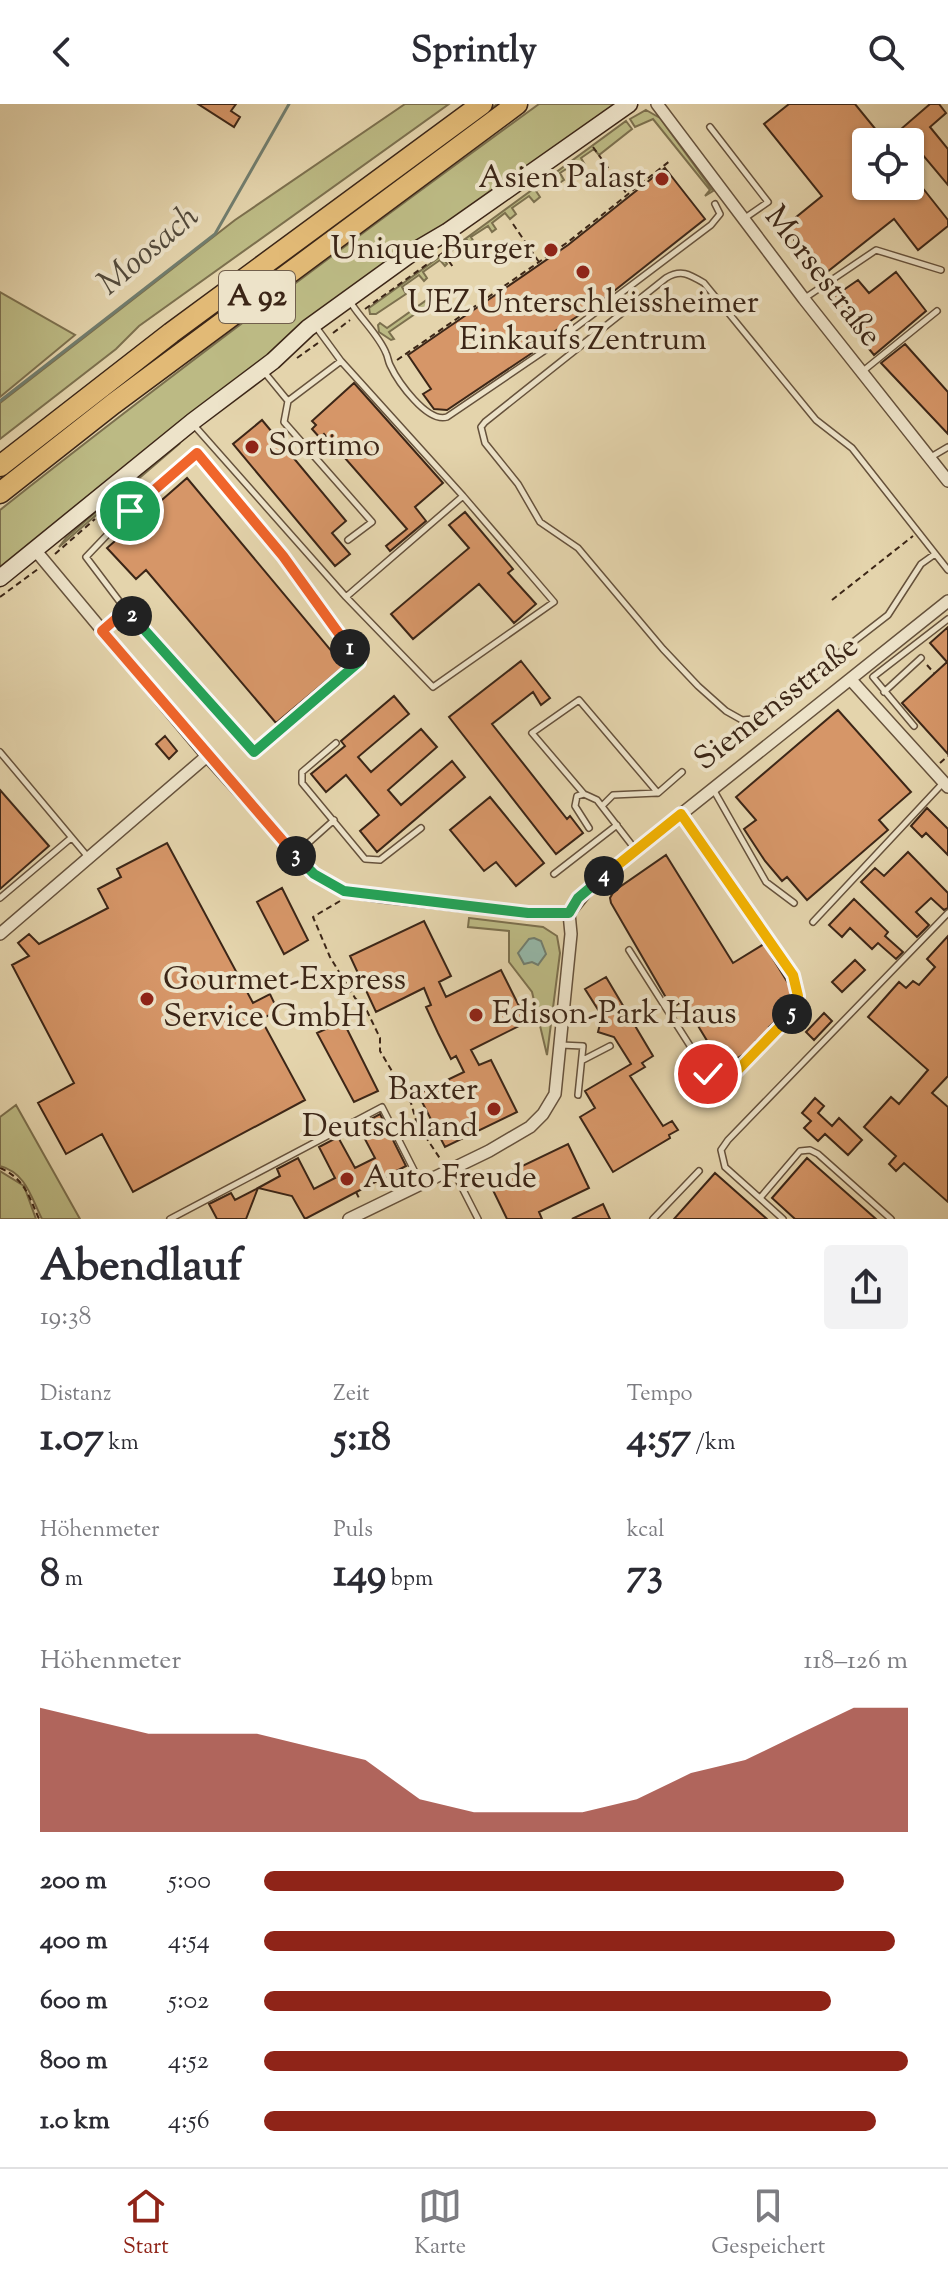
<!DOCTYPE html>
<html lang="de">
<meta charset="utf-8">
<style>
:root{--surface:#fff;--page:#f2f2f3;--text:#2b2b33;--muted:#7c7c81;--line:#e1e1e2;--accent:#8f2418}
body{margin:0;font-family:"Sorts Mill Goudy",serif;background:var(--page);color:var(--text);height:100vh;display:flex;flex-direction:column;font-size:30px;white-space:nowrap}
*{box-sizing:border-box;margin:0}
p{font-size:26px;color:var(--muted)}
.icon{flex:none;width:44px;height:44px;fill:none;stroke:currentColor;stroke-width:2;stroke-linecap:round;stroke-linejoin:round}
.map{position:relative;height:1115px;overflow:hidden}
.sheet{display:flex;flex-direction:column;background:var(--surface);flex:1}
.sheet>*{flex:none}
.controls{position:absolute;left:852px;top:24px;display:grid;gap:16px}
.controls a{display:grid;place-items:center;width:72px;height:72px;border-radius:8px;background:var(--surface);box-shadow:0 2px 6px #0004;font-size:40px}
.pin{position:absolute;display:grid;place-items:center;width:68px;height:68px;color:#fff;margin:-34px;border:4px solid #fff;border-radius:50%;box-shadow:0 2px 8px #0007}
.km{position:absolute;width:40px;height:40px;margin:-20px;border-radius:50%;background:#222;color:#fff;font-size:22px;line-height:40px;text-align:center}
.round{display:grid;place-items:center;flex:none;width:84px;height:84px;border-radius:8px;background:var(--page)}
.summary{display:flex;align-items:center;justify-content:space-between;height:136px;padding:0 40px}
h1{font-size:44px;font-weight:800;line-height:60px}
.stats{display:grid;grid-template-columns:repeat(3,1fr);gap:12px;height:136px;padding:8px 40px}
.stats div{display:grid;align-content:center}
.stats b{font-size:40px;font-weight:800}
.stats small{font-size:22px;font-weight:400}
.stats p{font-size:22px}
.chart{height:224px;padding:16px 40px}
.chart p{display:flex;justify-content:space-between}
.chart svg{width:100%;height:144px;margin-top:8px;fill:var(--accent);opacity:.7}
ul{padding:0 40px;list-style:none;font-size:26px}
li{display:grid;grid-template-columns:128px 96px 1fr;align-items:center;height:60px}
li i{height:20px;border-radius:10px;background:var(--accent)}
header{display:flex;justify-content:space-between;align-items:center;height:104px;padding:0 40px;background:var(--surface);font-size:36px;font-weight:800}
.tabs{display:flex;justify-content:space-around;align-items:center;height:112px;border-top:2px solid var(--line);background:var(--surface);font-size:22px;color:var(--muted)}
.tabs a{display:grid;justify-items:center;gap:4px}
.tabs .selected{color:var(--accent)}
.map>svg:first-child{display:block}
.green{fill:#bcba84;stroke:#7c704e;stroke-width:2}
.water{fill:#95b8a9;stroke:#717e6f;stroke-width:2}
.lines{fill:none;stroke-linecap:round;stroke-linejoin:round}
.stream{stroke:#717e6f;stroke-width:3}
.building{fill:#d69668;stroke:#3c2617;stroke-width:2}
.lane-casing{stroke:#66523c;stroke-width:8}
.street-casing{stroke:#66523c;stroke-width:14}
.secondary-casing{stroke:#3c2617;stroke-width:19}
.highway-casing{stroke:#3c2617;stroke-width:23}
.path{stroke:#3c2617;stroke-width:2;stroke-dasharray:6 4;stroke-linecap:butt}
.lane{stroke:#ede3c9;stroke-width:5}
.street{stroke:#ede3c9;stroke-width:11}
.secondary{stroke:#ede3c9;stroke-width:16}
.highway{stroke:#e2ba76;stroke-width:20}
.split-1-casing{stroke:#fff;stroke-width:16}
.split-2-casing{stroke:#fff;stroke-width:16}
.split-3-casing{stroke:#fff;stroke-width:16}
.split-4-casing{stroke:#fff;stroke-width:16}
.split-5-casing{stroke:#fff;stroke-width:16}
.split-6-casing{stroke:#fff;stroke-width:16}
.split-1{stroke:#f0652b;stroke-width:10}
.split-2{stroke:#22a559;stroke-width:10}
.split-3{stroke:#f0652b;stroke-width:10}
.split-4{stroke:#22a559;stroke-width:10}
.split-5{stroke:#f5b400;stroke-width:10}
.split-6{stroke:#f5b400;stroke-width:10}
.poi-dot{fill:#8f2418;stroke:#ede3c9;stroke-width:3}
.labels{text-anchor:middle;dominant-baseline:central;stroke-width:8;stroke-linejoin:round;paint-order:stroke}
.shield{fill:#ede3c9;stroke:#715f4c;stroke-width:2}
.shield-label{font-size:30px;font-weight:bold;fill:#3c2617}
.poi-label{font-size:32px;fill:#3c2617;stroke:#ede3c9;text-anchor:start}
.street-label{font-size:32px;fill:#3c2617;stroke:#ede3c9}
.water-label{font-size:34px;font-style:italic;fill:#524a3c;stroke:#ede3c9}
</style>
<header><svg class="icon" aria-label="back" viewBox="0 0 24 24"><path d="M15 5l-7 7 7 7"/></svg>Sprintly<svg class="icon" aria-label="search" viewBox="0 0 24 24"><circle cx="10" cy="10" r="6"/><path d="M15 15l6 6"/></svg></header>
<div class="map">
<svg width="948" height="1115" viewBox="0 0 948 1115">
<rect width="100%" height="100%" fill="#e4d4ac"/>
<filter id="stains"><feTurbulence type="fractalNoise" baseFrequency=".0025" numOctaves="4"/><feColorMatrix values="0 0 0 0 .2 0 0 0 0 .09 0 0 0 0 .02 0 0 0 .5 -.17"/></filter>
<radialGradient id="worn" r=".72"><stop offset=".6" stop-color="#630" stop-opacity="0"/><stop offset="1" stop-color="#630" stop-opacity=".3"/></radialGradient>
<path class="green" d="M405,0H449L139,222L116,245L0,335V299L235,116Z
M497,0H507L18,368L14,363C173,239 333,117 497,0Z
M539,0H615L295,229L0,464V406C177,266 357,132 539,0Z
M646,6L660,14L713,87L705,92L710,86L653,15L635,23L630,15Z
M626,17L632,25L599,51L594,45L581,54L585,61L579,65L574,60L560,69L564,76L558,80L553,74L536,87L540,93L534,98L529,92L512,104L516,110L510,115L505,109L492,119L496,125L492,128L488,122L471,133L475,140L472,142L467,136L450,148L454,155L451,157L446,149Z
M441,152L447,160L445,162L440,156L423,168L427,174L424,177L419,171L402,183L406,190L376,210H370L369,204Z
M0,188L75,231L0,293Z
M438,188L441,192L389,228L394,235L391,236L379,228L378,221L380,219L387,224Z
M175,339L179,340L59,443L66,434Z
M469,814L543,823L557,832L560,849L547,951L532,888L509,858V827L468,823Z
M16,1001L80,1115H42C31,1093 26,1069 0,1062V1013Z
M0,1067L24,1082L36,1115H0Z"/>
<path class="water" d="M534,834L541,837L546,850L538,861L532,858L524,860L518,849L529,835Z"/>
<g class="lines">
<path class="stream" d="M0,297L215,130L289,0"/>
</g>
<path class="building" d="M198,0H236L231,7L240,13L234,23Z
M789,0H855L886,38H866V82H910V68L948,116V122L918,146L894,115L822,172L784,123L822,92L764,20Z
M930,0H939L946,9L930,23L948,45V81L901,25Z
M665,64L705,115L604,195L529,244L532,249L447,306L434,305L423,290L431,285L408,251L568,141Z
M896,168L926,207L874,251L829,196L858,176L869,189Z
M905,240L948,288V330L881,259Z
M354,279L443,379L415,403L426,417L390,447L386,442L407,425L324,330L320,334L312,325L316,321L312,317Z
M262,316L346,417L332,429L350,450L335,462L233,340Z
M187,374L344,562L276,619L146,466L136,475L107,444Z
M465,408L513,465L508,469L536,500L514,519L479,480L413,535L391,510L469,444L449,421Z
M948,523V650L902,599L947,558L930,539Z
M521,557L550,594L541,601L533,588L492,620L567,715L570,712L583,729L556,750L449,613Z
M394,592L409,610L358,653L371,668L421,625L437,643L388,686L401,701L452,657L465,673L377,748L360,727L379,711L346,671L326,688L311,670L345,642L341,637Z
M838,606L911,688L879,716L888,726L807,796L787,773L782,777L765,757L744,725L756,716L736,693Z
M165,632L177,647L169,655L156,640Z
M0,686L49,742L0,785Z
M490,693L544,759L516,782L496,758L484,767L450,726Z
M927,704L948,725V751L926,729L922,733L911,722Z
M167,739L253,899L270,890L278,907L261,915L305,996L133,1088L102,1030L66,1050L38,999L74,979L12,861L29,852L18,839L29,830L39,840L108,804L98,785L121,773L117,765Z
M908,748L948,789V804L944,806L931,794L916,808L929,821L917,833L861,778L875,764L884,772Z
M666,751L733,859L764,840L791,884L788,905L769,923L771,925L763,932L756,937L757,939L749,947L723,963L683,897L672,904L611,799L610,794L614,787Z
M282,784L308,836L284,850L257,798Z
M854,795L888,828L885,832L903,848L896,855L878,839L872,845L850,824L842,833L829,821Z
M424,817L451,872L439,878L446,893L501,866L527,918L471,946L479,961L491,956L517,1008L445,1043L418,990L464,968L456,952L451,955L438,929L426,903L431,901L424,884L376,908L350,852Z
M948,832V972L932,989L948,1003V1098L904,1059L896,1067L889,1060L896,1052L864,1023L891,993L899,1000L928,966L868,913L899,878L906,884L913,877L919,881L935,863L927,855Z
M855,856L865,866L842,888L832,878Z
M606,873L653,952L642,959L645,963L630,972L663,1022L672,1017L678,1026L669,1031L670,1034L613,1068L580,1013L595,1004L585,987L631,960L614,933L598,928L602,912L585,885Z
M824,909L832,917L814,936L806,928Z
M343,917L378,987L354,998L317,929Z
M815,994L824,1002L818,1009L832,1022L839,1014L862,1036L848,1051L825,1030L818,1037L804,1024L811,1017L802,1009Z
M380,1010L406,1062L305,1115L292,1092L258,1084L280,1072L277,1065L298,1054L314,1085L335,1074L319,1043L338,1033L355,1064L375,1054L358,1022Z
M568,1040L589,1084L539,1108L542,1115H507L489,1078Z
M807,1054L876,1115H795L772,1094Z
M715,1069L767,1115H674Z
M258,1084L246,1115H217L209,1100L231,1089L235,1096Z
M603,1100L610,1115H572Z"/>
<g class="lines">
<g class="lane-casing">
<path id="lane" d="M710,23L768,98L745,114
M805,194L876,146L941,166
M353,202C363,217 379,232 386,249C388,253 388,257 390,261C398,278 427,319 447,313L547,245L711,121L720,110L715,100
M341,257L463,392
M863,267L937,207
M265,269L288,297L284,318L372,418L348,436
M288,297L341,257L319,227
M192,319L346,493L433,583L554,498L463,392L346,493
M931,353L948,343
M935,450L921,460L888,511L754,615L742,616L726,607L698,582L663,545L578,444L540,418L518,380L485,339L481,323L485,318L666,174C681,165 689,170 704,179L816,316L852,344L948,466
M102,526L126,506L254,648L359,558L283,452L197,349L130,407L86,453L126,506
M884,588L921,554
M914,622L873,573L948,515
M336,639L302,668V679L365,755L380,756L421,724
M0,648L88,753
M713,685L766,778L794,799
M584,690L577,692L575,702L589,724
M602,702L613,691L657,689
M635,745L597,696L584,690L532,629L579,596L658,689L682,668
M296,750L334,716
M554,770L617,721
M0,794L71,734
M813,818L943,679
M629,846L708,970C717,976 723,976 732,972L792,911C799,896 798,886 793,871L683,712
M561,941L583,942L578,991
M583,956L610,942
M453,1066L478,1115
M760,1094L800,1047L810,1046L818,1050L891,1115
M170,1115L382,1003L421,1080
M653,1115L699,1067
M783,1115L725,1063L721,1046L728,1036L948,809"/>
</g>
<g class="street-casing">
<path id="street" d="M657,0L804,195L948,377
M36,447L207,652L314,770L344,787L384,793L528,809H569
M851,576L948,683
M569,809L590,783L948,497
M0,830L207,652
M349,1115L489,1047L530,1023L543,1010L555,990L571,830L569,809"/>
</g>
<g class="secondary-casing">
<path id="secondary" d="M0,474L192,318L273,257L308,224L413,148L447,128L629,0"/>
</g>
<g class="highway-casing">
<path id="highway" d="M0,362L171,229L482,0
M0,389L113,300L517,0"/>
</g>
<path class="path" d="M593,43L627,90
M513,120L539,158
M443,149L453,163
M365,205L451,143
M333,229L350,216
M297,254L318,239
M397,256L568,138L671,56
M55,450L95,415
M0,493L38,465
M832,496L913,432
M927,561L934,569
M940,659L948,652
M340,797L313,813L330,853L355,894L367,907L380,934V947L411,999L417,1020L441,1056
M0,1064C24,1074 29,1092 39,1115
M356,1088L360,1096"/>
<use href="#lane" class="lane"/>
<use href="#street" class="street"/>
<use href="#secondary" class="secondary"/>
<use href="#highway" class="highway"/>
</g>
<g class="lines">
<g class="split-1-casing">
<path id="split-1" d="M130,407L197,349L283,452L350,545"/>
</g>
<g class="split-2-casing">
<path id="split-2" d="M132,512L254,648L359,558L350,545"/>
</g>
<g class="split-3-casing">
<path id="split-3" d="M132,512L126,506L102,527L296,752"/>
</g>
<g class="split-4-casing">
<path id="split-4" d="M296,752L314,770L344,787L528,809H569L578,794L604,772"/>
</g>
<g class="split-5-casing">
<path id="split-5" d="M604,772L681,710L793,871L798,892L792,910"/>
</g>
<g class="split-6-casing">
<path id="split-6" d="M708,970L724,976L732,972L792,910"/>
</g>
<use href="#split-1" class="split-1"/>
<use href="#split-2" class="split-2"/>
<use href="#split-3" class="split-3"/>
<use href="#split-4" class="split-4"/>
<use href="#split-5" class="split-5"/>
<use href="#split-6" class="split-6"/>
</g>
<g class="poi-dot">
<circle cx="662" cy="75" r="8"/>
<circle cx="551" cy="146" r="8"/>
<circle cx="583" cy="168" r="8"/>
<circle cx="252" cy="343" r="8"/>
<circle cx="147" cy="895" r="8"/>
<circle cx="476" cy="911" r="8"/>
<circle cx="494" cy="1005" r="8"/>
<circle cx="347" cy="1075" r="8"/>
</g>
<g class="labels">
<rect class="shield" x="219" y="167" width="76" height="52" rx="6"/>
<g class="shield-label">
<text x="257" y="193">A 92</text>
</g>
<g class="poi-label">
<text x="646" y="75" text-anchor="end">Asien Palast</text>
<text x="535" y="146" text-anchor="end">Unique Burger</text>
<text x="583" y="200" text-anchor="middle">UEZ Unterschleissheimer<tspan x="583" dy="37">Einkaufs Zentrum</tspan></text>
<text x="268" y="343">Sortimo</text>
<text x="163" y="877">Gourmet-Express<tspan x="163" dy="37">Service GmbH</tspan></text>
<text x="492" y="911">Edison-Park Haus</text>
<text x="478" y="987" text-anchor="end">Baxter<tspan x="478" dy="37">Deutschland</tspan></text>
<text x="363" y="1075">Auto Freude</text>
</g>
<g class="street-label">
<text transform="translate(822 173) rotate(52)">Morsestraße</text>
<text transform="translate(777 600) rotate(-38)">Siemensstraße</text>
</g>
<g class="water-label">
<text transform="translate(149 147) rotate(-40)">Moosach</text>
</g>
</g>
<rect width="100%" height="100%" filter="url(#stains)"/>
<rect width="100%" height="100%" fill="url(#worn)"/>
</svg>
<div class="controls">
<a><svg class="icon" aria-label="locate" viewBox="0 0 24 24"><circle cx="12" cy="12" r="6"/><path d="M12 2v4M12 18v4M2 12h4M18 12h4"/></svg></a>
</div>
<div class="pin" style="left:130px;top:407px;background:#1e9e55"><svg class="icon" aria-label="arrive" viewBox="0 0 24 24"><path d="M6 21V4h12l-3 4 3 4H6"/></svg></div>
<div class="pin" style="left:708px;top:970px;background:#d93025"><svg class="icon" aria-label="check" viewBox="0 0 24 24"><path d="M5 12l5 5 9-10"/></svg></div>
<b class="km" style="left:350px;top:545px">1</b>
<b class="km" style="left:132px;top:512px">2</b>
<b class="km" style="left:296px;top:752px">3</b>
<b class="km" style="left:604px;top:772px">4</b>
<b class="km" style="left:792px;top:910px">5</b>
</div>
<section class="sheet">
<div class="summary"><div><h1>Abendlauf</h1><p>19:38</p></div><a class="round"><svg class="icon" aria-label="share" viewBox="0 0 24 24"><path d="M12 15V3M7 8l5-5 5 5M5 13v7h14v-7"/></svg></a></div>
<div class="stats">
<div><p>Distanz</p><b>1.07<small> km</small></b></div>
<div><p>Zeit</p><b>5:18</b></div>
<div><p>Tempo</p><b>4:57<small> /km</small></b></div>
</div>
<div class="stats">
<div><p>Höhenmeter</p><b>8<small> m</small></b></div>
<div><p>Puls</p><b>149<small> bpm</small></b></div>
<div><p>kcal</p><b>73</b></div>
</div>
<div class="chart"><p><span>Höhenmeter</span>118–126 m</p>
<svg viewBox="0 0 160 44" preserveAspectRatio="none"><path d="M0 44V6L10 10L20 14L30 14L40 14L50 18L60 22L70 34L80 38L90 38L100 38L110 34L120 26L130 22L140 14L150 6L160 6V44z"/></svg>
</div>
<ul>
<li><b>200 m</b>5:00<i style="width:90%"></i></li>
<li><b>400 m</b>4:54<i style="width:98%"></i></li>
<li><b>600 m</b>5:02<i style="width:88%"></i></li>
<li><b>800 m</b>4:52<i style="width:100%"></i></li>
<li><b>1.0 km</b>4:56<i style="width:95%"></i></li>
</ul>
</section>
<nav class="tabs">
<a class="selected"><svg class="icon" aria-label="home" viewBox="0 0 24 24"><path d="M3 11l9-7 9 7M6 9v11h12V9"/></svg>Start</a>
<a><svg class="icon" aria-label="map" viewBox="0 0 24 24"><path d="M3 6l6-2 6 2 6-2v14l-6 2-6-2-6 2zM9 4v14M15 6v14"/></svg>Karte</a>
<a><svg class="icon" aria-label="saved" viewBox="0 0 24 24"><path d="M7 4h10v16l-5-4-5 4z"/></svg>Gespeichert</a>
</nav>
